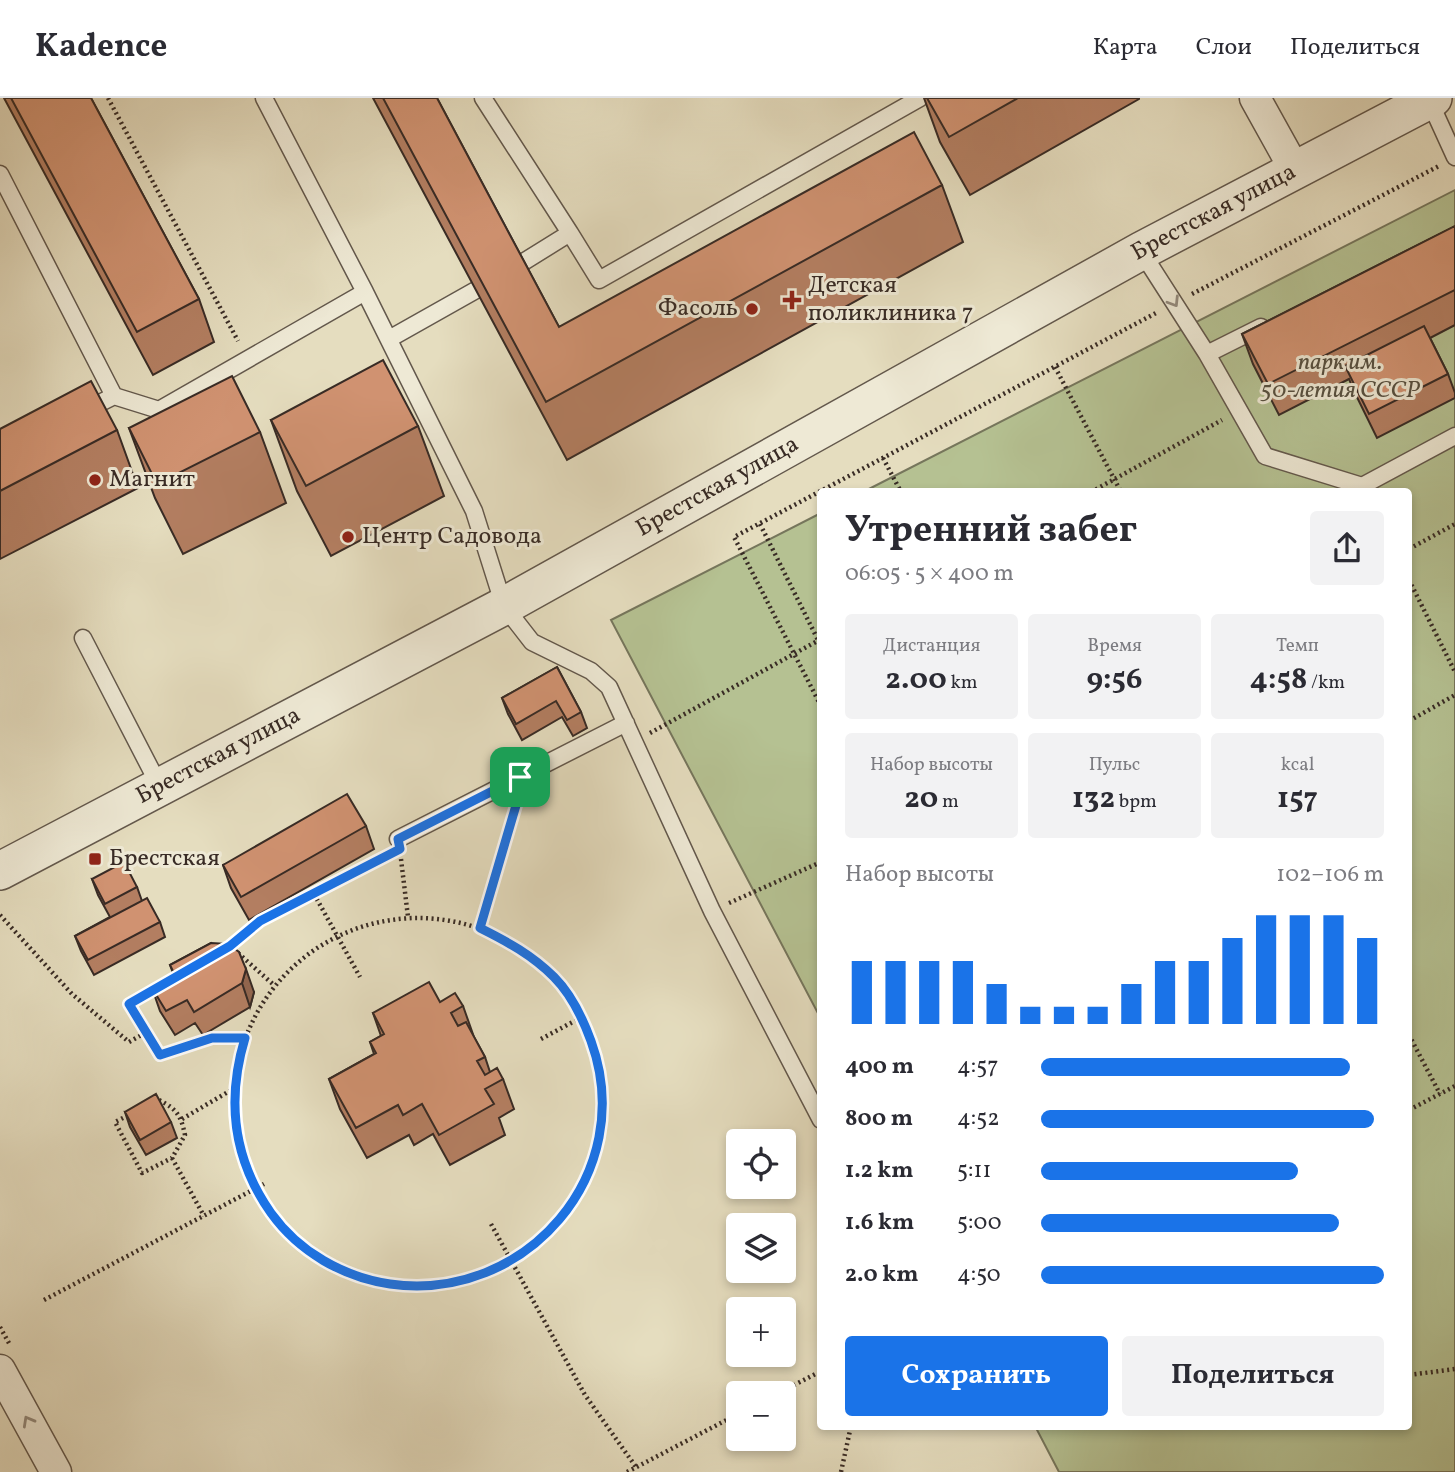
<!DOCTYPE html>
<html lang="ru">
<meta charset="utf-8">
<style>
:root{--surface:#fff;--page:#f2f2f3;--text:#2b2b33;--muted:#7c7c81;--line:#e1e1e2;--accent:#1a73e8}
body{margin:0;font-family:Vollkorn,serif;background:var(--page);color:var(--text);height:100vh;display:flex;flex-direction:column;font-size:26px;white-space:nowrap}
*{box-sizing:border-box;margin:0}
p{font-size:23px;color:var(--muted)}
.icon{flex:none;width:38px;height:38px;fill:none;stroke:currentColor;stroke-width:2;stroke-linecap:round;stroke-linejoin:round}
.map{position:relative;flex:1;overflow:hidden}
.side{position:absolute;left:817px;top:390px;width:595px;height:942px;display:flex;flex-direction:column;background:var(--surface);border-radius:7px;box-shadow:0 4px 10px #0003}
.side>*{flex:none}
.buttons{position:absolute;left:726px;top:1031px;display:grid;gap:14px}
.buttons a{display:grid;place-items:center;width:70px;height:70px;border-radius:7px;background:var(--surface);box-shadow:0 4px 10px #0003;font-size:35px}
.pin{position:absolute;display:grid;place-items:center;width:60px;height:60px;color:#fff;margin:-30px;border-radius:14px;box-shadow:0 4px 10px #0006}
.round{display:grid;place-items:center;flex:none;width:74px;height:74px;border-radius:7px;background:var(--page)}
.overview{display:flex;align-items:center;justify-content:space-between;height:119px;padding:0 28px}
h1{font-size:38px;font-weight:700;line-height:52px}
.figures{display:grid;grid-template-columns:repeat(3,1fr);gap:10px;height:119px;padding:7px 28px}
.figures div{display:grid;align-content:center;border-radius:7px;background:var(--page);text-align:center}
.figures b{font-size:30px;font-weight:700}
.figures small{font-size:19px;font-weight:400}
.figures p{font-size:19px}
.chart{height:196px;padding:14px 28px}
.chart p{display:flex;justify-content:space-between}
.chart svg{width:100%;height:126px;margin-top:7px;stroke:var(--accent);stroke-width:6}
.cta{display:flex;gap:14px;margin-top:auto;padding:14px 28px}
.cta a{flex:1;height:80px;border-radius:7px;background:var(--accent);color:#fff;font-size:28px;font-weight:700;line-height:80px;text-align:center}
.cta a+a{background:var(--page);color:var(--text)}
ul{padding:0 28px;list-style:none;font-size:23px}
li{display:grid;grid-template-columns:112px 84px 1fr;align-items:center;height:52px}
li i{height:18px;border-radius:9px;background:var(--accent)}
header{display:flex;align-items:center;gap:42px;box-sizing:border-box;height:98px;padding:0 35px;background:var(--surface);border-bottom:2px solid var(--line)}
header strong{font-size:33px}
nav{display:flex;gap:38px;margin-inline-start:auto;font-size:24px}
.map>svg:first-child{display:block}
.green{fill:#b5c192;stroke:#76765c;stroke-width:2}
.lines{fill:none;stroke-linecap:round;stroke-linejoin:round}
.service-casing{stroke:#63584c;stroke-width:19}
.minor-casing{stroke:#63584c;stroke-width:33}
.tertiary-casing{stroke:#63584c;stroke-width:40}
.path{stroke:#382b25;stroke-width:4.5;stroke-dasharray:2 3.5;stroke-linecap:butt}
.service{stroke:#eee9d5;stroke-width:16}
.minor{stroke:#eee9d5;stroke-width:30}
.tertiary{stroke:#eee9d5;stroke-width:37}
.wall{fill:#b37e61;stroke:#382b25;stroke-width:2}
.shaded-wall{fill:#92664f;stroke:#382b25;stroke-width:2}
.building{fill:#d09271;stroke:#382b25;stroke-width:2}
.oneway{stroke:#938a7d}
.route-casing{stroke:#fff;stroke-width:14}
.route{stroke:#1a73e8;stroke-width:9}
.poi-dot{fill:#8f2418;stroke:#eee9d5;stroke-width:2.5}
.labels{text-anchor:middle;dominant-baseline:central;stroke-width:6;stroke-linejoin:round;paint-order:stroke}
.street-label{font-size:24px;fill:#382b25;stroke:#eee9d5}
.poi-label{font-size:24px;fill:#382b25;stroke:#eee9d5;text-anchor:start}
.park-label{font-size:24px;font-style:italic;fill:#575040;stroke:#eee9d5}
</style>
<header>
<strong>Kadence</strong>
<nav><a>Карта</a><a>Слои</a><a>Поделиться</a></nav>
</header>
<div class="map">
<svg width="1455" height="1374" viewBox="0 0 1455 1374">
<rect width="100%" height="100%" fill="#e5ddbf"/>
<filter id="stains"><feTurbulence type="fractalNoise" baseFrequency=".00286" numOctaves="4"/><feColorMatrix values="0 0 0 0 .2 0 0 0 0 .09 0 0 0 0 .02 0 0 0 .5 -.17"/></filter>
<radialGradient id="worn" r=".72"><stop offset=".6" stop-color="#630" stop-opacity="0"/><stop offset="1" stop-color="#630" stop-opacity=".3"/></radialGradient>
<path class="green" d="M1455,92V1374H1059L1035,1328H1409V394H863Z
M821,415V921L611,522Z"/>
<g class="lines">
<g class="service-casing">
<path id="service" d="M264,0L365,194
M483,0L570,135
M1429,2L1455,59
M0,76L114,298
M1141,153L1207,256L1265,358L1362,388L1455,338
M517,168L570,135L599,182L920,0
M389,241L476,192
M1207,256L1261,229
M84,313L114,298L159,312L365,194L474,413L504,508L532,544L591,573L609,589L712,813L821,1022
M83,540L160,689
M398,741L626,625"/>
</g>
<g class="minor-casing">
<path id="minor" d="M1255,0L1295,72
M0,1272L56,1374"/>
</g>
<g class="tertiary-casing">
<g id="tertiary">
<path id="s1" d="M0,773L504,508L1141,153L1433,0"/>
</g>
</g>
<path class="path" d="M108,0L238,243
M1192,196L1439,68
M1055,269L1121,394
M883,360L901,394
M1091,394L1222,322
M760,426L821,548
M1409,451L1455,426
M1409,482L1455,574
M821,608L734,439L1156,215
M1409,623L1455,597
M650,635L821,541
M401,761L408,819
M314,796L360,879
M729,805L821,764
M0,817L72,896L129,944L147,934
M234 1004a184 184 0 1 1 368 0a184 184 0 1 1-368 0Z
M480,830L517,704
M230,848L260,823L386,759
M238,855L275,888
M155,891L129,906L160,957L212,940H245
M1409,937L1440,996
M541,941L582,919
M159,1002C177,1011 181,1018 185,1037L172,1060L142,1075L115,1024Z
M1409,1012L1455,988
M182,1021L233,991
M172,1060L204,1118
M491,1126L585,1297L636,1369
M44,1202L264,1086
M0,1229L10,1247
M1409,1277L1455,1271
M779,1295L821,1273
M627,1374L738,1316
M841,1374L851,1328"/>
<use href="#service" class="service"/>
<use href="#minor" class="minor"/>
<use href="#tertiary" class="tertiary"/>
</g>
<path class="wall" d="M4,0H91L199,201L214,244L153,277Z
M373,0H437L559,229L942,87L963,144L567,362Z
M924,0H1139V1L970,97L940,44Z
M1455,128V227L1430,240L1448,276L1455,295V300L1377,340L1353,291L1349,281L1279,317L1253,266L1242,236Z
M271,322L418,328L444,398L331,458L297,393Z
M129,330L260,334L286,405L183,456L155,400Z
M0,331L117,332L138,390L0,461Z
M557,569L581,614L587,630L573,638L562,619L522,642L508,616L502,600Z
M366,728L374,751L249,822L231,790L223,767Z
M92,781L137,789L142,803L160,824L165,839L94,877L81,853L75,838L110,819L98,797Z
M211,845L254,894L250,909L203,937L195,925L175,937L160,913L152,890L174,878L170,867Z
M440,904L463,908L474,939L485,959L490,974L503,981L514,1011L499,1020L505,1037L450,1067L433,1036L414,1047L409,1037L367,1060L340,1011L329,981L374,956L370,944L381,938L373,915Z
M125,1014L171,1024L177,1040L146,1057L130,1029Z"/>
<path class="shaded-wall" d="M246,871L254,894L250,909L242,885Z"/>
<path class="building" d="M11,0H91L199,201L137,234Z
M383,0H437L559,229L914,34L942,87L546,304Z
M927,0H1018L949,39Z
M1455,128V192L1268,286L1242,236Z
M1424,228L1448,276L1369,316L1345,268Z
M383,262L418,328L306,388L271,322Z
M232,278L260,334L157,386L129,330Z
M91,283L117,332L0,393V331Z
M557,569L581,614L567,622L556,603L516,626L502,600Z
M347,696L366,728L241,799L223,767Z
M124,764L137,789L105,806L92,781Z
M147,800L160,824L88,862L75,838Z
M211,845L228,846L239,854L246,871L242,885L194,914L187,902L166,913L152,890L175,877L170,867Z
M429,884L440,904L455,895L463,908L451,915L458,928L466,924L485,959L477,963L485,977L497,970L503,981L485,991L494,1006L439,1037L422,1006L403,1017L398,1007L356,1030L329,981L376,955L370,944L384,936L373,915Z
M156,996L171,1024L140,1042L125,1014Z"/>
<defs><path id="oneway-chevron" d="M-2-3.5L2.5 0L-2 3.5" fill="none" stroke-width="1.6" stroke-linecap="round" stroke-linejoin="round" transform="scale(1.75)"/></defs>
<g class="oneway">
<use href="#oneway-chevron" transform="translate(1174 204) rotate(58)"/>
<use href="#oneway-chevron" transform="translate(28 1323) rotate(-119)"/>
</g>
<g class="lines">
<g class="route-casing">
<path id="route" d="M520,679L517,704L480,830C508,844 532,857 554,879C571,896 583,921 591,943C639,1075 526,1205 390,1186C343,1179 299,1154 271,1115C233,1061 226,1003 245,940H212L160,957L129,906L230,848L260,823L400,751L398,741Z"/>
</g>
<use href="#route" class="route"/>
</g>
<g class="poi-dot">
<path d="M788.5 191.5h7v7h7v7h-7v7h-7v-7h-7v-7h7z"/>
<circle cx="752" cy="211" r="7"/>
<circle cx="95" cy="382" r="7"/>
<circle cx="348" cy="439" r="7"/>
<rect x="88" y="754" width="14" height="14" rx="3.5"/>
</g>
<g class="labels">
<g class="street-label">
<text stroke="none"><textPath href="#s1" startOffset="1381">Брестская улица</textPath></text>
<text stroke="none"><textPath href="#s1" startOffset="814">Брестская улица</textPath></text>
<text stroke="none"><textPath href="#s1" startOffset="247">Брестская улица</textPath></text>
</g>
<g class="poi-label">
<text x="808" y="188">Детская<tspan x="808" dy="28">поликлиника 7</tspan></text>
<text x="738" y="211" text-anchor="end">Фасоль</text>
<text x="109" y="382">Магнит</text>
<text x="362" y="439">Центр Садовода</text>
<text x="109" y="761">Брестская</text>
</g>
<g class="park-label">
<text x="1340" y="265">парк им.<tspan x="1340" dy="28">50-летия СССР</tspan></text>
</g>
</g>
<rect width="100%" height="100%" filter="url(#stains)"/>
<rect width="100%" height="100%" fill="url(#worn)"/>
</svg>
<div class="buttons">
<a><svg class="icon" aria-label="locate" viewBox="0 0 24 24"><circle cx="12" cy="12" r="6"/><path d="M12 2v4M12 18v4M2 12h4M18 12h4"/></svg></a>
<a><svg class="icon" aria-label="layers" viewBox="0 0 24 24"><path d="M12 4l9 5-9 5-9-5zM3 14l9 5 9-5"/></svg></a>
<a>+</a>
<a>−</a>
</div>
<div class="pin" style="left:520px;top:679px;background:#1e9e55"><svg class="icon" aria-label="arrive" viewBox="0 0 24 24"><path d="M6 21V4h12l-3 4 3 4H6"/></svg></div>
<section class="side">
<div class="overview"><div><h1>Утренний забег</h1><p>06:05 · 5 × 400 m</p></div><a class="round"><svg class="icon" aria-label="share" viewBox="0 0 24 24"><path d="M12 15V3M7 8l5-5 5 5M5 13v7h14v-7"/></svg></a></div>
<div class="figures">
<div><p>Дистанция</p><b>2.00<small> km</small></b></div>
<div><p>Время</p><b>9:56</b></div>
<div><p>Темп</p><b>4:58<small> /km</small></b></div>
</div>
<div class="figures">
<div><p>Набор высоты</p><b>20<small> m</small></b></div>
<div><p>Пульс</p><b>132<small> bpm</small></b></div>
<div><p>kcal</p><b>157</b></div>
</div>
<div class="chart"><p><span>Набор высоты</span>102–106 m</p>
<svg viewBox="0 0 160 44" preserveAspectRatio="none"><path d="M5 44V22M15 44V22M25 44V22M35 44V22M45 44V30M55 44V38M65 44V38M75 44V38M85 44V30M95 44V22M105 44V22M115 44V14M125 44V6M135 44V6M145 44V6M155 44V14"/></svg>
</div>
<ul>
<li><b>400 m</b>4:57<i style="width:90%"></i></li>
<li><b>800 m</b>4:52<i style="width:97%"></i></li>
<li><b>1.2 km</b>5:11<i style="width:75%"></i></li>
<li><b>1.6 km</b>5:00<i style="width:87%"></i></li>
<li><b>2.0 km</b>4:50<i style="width:100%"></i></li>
</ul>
<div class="cta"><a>Сохранить</a><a>Поделиться</a></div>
</section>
</div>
